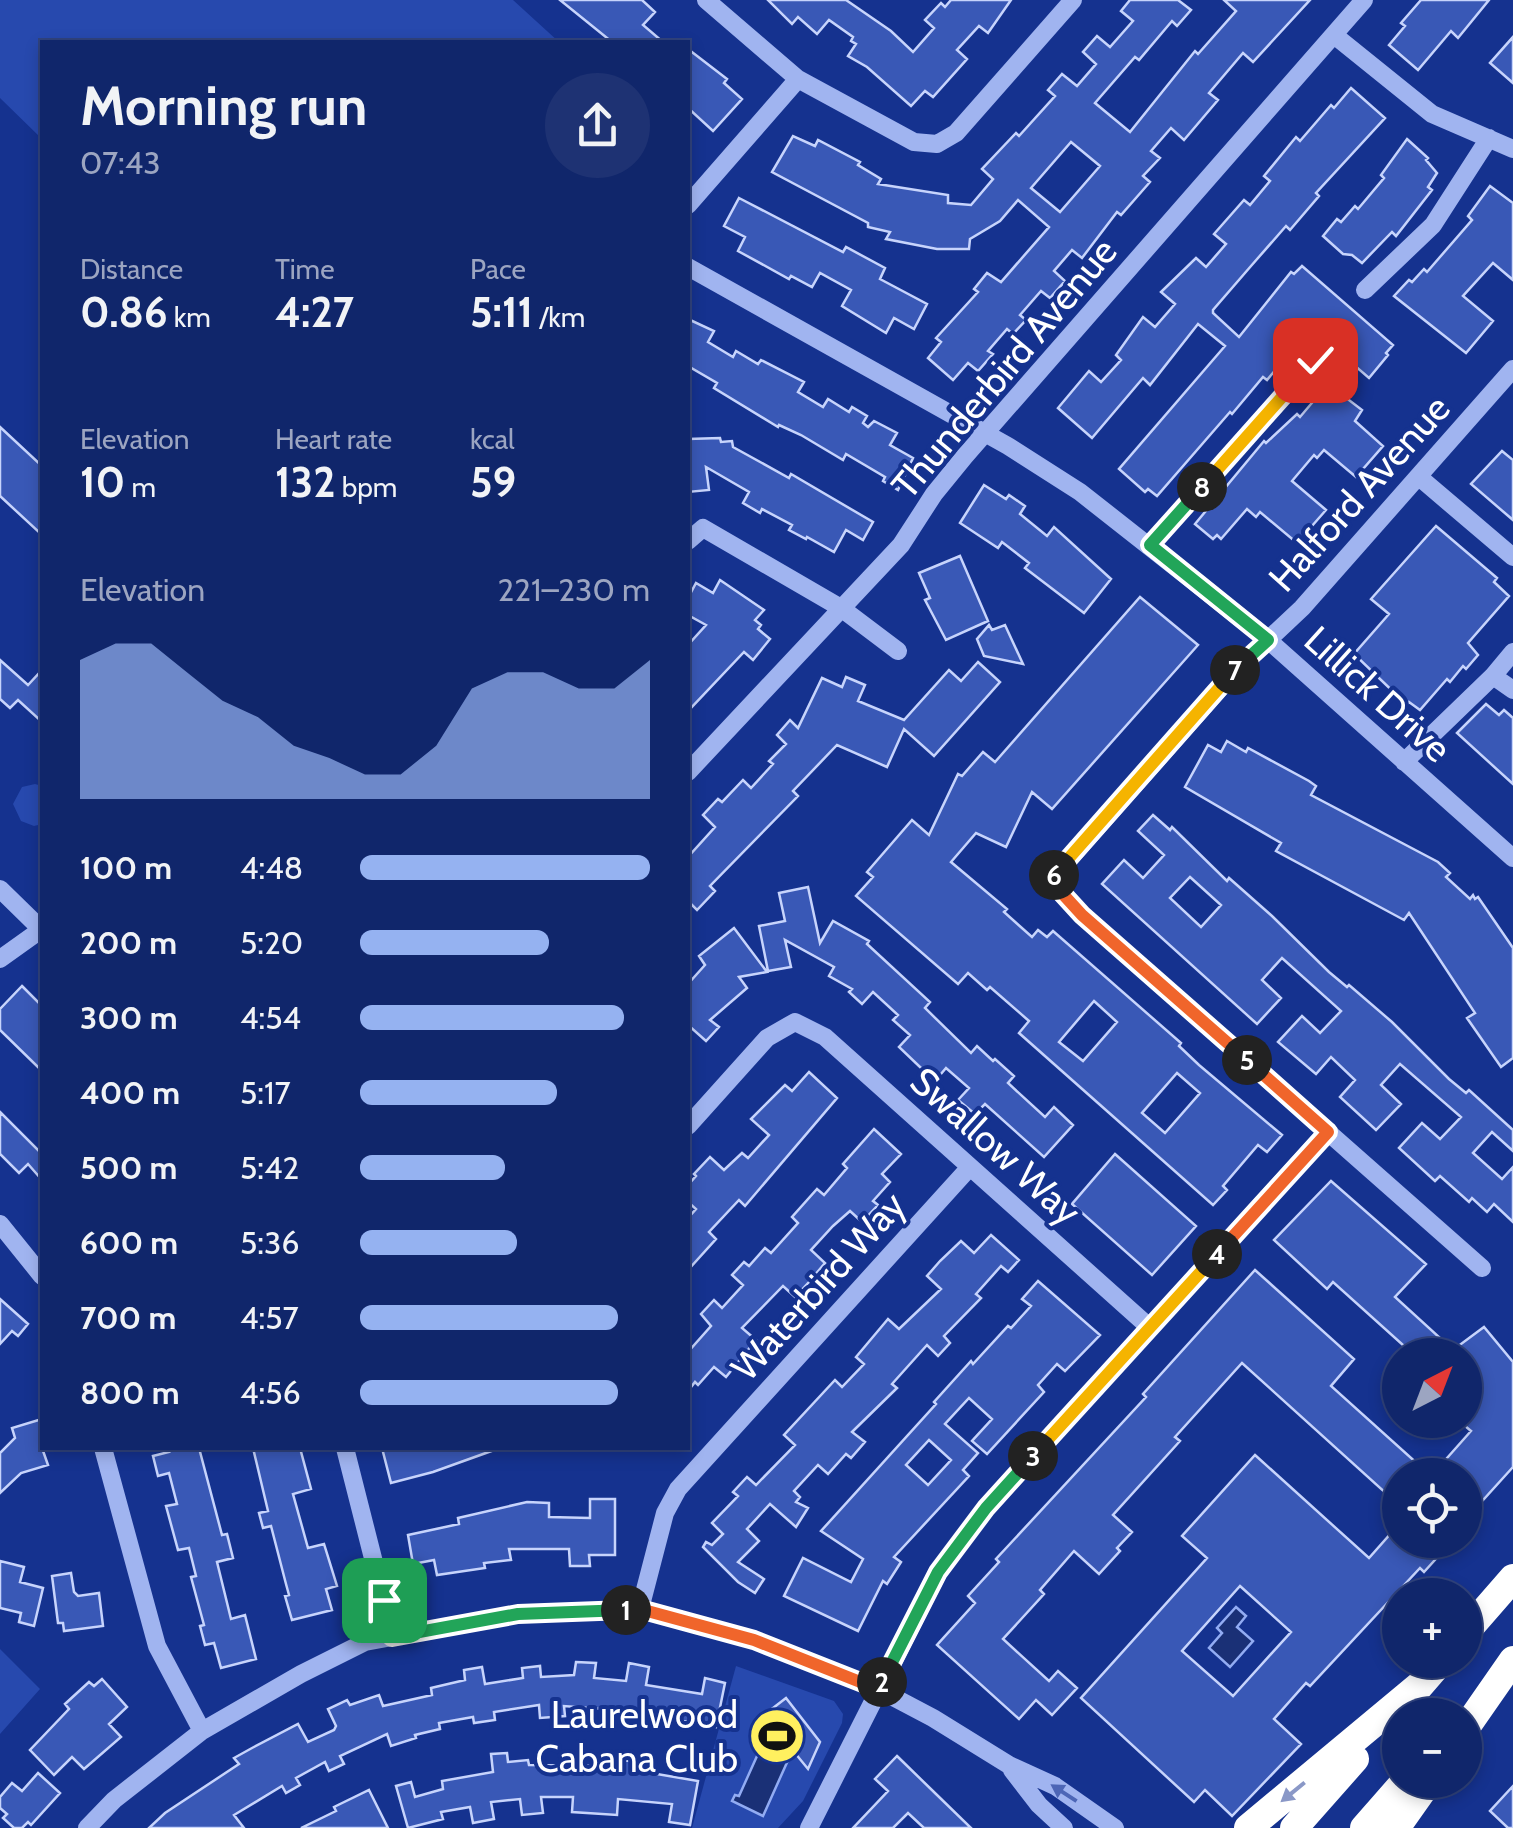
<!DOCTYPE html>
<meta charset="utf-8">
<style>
:root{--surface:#10266b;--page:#1e3273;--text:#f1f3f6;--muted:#9ca5c1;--line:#30437e;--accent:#95b2f1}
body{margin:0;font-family:Cabin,sans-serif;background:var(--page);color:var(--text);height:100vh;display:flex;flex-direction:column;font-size:38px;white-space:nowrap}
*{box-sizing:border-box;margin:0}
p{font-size:32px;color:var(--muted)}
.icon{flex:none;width:55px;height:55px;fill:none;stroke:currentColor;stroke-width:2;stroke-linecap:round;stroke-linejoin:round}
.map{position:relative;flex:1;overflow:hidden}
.details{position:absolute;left:40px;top:40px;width:650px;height:1410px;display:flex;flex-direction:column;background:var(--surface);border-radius:0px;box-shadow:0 5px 15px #0003,0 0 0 2px var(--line)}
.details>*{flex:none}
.needle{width:65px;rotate:42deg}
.fabs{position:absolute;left:1382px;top:1338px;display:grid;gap:20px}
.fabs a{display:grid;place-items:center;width:100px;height:100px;border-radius:50%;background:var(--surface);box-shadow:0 5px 15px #0003,0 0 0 2px var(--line);font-size:50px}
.pin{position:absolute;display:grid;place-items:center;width:85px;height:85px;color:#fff;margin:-42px;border-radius:20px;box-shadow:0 5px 15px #0006}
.km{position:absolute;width:50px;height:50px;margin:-25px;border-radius:50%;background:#222;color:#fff;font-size:28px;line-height:50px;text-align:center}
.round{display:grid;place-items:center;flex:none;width:105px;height:105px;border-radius:52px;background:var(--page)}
.headline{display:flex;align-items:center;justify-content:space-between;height:170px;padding:0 40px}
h1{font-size:55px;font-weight:700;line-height:75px}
.stats{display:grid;grid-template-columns:repeat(3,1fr);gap:15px;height:170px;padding:10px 40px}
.stats div{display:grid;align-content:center}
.stats b{font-size:42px;font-weight:700}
.stats small{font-size:28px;font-weight:400}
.stats p{font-size:28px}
.chart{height:280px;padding:20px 40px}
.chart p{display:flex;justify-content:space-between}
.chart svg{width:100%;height:180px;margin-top:10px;fill:var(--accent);opacity:.7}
ul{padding:0 40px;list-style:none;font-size:32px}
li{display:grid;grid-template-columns:160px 120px 1fr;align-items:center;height:75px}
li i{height:25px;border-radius:12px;background:var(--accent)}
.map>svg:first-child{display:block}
.green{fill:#2749ae}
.water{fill:#1a3076;stroke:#92acf3;stroke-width:2.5}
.building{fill:#3958b6;stroke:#c7d4fc;stroke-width:2.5;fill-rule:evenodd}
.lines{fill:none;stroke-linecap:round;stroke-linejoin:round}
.minor{stroke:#a0b4f0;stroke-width:18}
.highway{stroke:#fff;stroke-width:28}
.oneway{fill:#8a98c7}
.oneway2{fill:#4d66b6}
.split-1-casing{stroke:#fff;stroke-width:20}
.split-2-casing{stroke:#fff;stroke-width:20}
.split-3-casing{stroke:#fff;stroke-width:20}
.split-4-casing{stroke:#fff;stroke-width:20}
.split-5-casing{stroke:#fff;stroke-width:20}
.split-6-casing{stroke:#fff;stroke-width:20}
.split-7-casing{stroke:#fff;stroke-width:20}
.split-8-casing{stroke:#fff;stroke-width:20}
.split-9-casing{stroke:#fff;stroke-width:20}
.split-1{stroke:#22a559;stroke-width:12}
.split-2{stroke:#f0652b;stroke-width:12}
.split-3{stroke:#22a559;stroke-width:12}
.split-4{stroke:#f5b400;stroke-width:12}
.split-5{stroke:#f0652b;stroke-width:12}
.split-6{stroke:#f0652b;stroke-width:12}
.split-7{stroke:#f5b400;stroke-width:12}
.split-8{stroke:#22a559;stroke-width:12}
.split-9{stroke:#f5b400;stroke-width:12}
.labels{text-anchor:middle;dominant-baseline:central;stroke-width:8;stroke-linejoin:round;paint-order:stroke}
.street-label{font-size:38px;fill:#fff;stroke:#15328f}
.poi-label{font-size:38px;fill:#fff;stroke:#15328f;text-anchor:end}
</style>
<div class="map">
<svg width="1513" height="1828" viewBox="0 0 1513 1828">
<rect width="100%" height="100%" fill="#15328f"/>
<path class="green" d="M0,0H513L559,42H42V139L0,98Z
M35,784L42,786V824L34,826L21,821L13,804L22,787Z
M0,1649L40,1689L0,1734Z
M736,1666L834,1701L843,1714L842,1723L803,1801L778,1828H692Z"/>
<path class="water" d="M1236,1607L1246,1616L1237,1627L1253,1641L1230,1667L1209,1648L1222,1633L1217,1628Z
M762,1745L789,1758L763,1816L732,1801L735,1795L739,1796Z"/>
<path class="building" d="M560,0H642L655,12L643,25L663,42H612Z
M768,0H846L891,31L913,52L934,28L925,20L941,3L945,7L951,0H1011L988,33L979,26L957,50L967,59L933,97L925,91L911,106L867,67L848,56L856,44L851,41L853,37L829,20L817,34L798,17L792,24Z
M1130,0H1178L1191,10L1177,26L1172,21L1139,60L1135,57L1095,103L1130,132L1195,51L1198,54L1236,11L1224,0H1310L1253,62L1243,53L1209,93L1218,100L1184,140L1171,128L1151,151L1160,158L1143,176L1150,182L1121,215L1117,212L1082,258L1072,250L1054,271L1065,281L1050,298L1041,291L1020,315L1026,320L1013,334L1007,329L988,351L993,354L978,371L968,363L953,380L928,358L941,342L936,338L978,292L974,289L987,273L1001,282L1049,227L1018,200L1000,221L970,239L969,249H937L886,239L890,232L868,227V223L772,172L793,136L815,146L818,140L860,162L858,165L881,179L878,184L948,195V203L971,205L993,179L982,169L1016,133L1019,136L1055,96L1048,90L1062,74L1077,86L1096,64L1083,52L1097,36L1110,47L1133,21L1121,11ZM1071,142L1100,166L1060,212L1031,188Z
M1421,0H1489L1458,38L1451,31L1418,70L1389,45L1405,26L1401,23Z
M1513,37V83L1490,63Z
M688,49L727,79L724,83L742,99L713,131L688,108Z
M1351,88L1385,118L1316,193L1319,196L1290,230L1286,226L1251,266L1213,310V313L1239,337L1291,272L1294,274L1302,266L1393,345L1386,353L1388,355L1369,378L1309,326L1275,366L1277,368L1267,380L1263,377L1232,414L1230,412L1157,496L1148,489L1145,492L1119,469L1225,346L1198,324L1150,385L1143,378L1092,438L1058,408L1089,371L1101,382L1121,360L1116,355L1143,317L1155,327L1175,304L1161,292L1196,258L1206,267L1226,244L1214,234L1244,200L1250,205L1270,181L1264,176L1296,137L1300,141L1331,105L1334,108Z
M1407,139L1428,158L1426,160L1437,173L1428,187L1432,190L1396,236L1392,232L1362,263L1352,255L1343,254L1323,236L1337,219L1341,222L1355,206L1358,209L1384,178L1381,175Z
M1490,186L1513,203V280L1493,263L1463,296L1493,321L1466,353L1394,296L1409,280L1412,282L1424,269L1427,272L1472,220L1468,216Z
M739,198L843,252L846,247L885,268L880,279L927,304L914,329L894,318L886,333L842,306L851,290L820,273L812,287L791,276L789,279L738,251L745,237L724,226Z
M688,319L714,331L708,342L733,357L736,351L758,364L761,360L804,382L798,392L823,407L828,399L849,412L852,407L867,416L863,423L868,427L874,421L897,433L890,445L913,458L898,490L883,481L885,477L846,454L843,460L801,435L779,425L778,427L714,388L717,383L688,366Z
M1328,384L1362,410L1355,421L1383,446L1356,477L1324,450L1317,458L1314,455L1292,481L1326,510L1297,543L1260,512L1256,517L1247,509L1221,539L1217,535L1213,539L1195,524L1264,441L1266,443L1297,414L1300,417Z
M0,427L42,466V535L0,496Z
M720,438L721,442L732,441L733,447L789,478L791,474L873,522L863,540L846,530L834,552L807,537L806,539L789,530L792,525L762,509L760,513L743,503L749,492L706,467L709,490L688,492V439Z
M1502,451L1513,460V520L1471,484Z
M984,485L1006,499L1009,495L1025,506L1020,514L1047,536L1054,527L1111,579L1084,613L1025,568L1029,563L1002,542L998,548L960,523Z
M1436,526L1497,578L1494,582L1509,596L1468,643L1478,655L1466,669L1463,666L1450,682L1447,679L1420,710L1409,702L1407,705L1354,654L1389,614L1371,599Z
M960,556L988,621L946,640L925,600L930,598L919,573Z
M720,580L764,610L755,620L761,625L758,629L770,639L753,660L744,652L688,711V645L706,625L688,615V598L696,583L713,593Z
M1140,597L1198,645L1052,809L1032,792L1006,847L976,833L951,862L1007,909L1004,912L1032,937L1038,930L1047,937L1053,931L1181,1043L1179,1046L1199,1065L1282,1135L1267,1152L1258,1145L1223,1186L1227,1190L1213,1205L1019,1033L1029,1021L990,987L987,990L968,973L958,984L856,896L873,877L867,872L912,820L929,835L958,774L962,776L983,752L995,762ZM1094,1001L1117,1022L1083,1061L1059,1042ZM1177,1073L1200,1093L1165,1133L1142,1113Z
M989,625L992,630L1005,625L1023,664L984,656L977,639Z
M0,660L28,685L42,670V722L18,700L10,708L0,699Z
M978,662L1000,682L934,756L904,729L887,767L837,745L793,791L798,796L710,886L715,891L697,910L688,901V857L715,827L703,815L718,799L722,802L743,780L751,788L773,764L769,761L786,744L777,735L790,720L798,728L822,678L842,687L846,677L865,685L858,701L904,720L949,670L961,681Z
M1486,704L1499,715L1504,710L1513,718V784L1457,733Z
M1227,741L1246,752L1248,748L1309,781L1316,786L1311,795L1438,862L1450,873L1446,877L1470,899L1473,895L1475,899L1478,897L1513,948V1058L1501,1067L1467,1018L1475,1013L1409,913L1404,920L1276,851L1281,843L1185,787L1208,745L1221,752Z
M1153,815L1170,830L1172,827L1227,881L1229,878L1272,916L1329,972L1347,987L1349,985L1392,1022L1449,1079L1466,1093L1469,1090L1513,1130V1151L1492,1132L1473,1153L1502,1179L1513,1167V1222L1494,1204L1487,1212L1472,1198L1469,1202L1440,1176L1435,1181L1399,1148L1422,1123L1440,1139L1461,1117L1400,1064L1381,1085L1401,1104L1376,1130L1340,1097L1355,1080L1331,1057L1316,1074L1278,1042L1302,1016L1320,1033L1341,1011L1282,958L1262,980L1281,998L1257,1024L1102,884L1124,860L1143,878L1164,855L1138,831ZM1190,877L1221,905L1201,927L1170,898Z
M808,887L820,943L833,921L869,941L867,944L930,1002L925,1008L971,1053L977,1046L993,1061L995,1059L1014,1076L1008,1083L1045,1117L1054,1107L1073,1125L1044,1157L985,1104L975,1114L958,1100L969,1088L946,1068L935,1081L920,1067L899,1047L910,1035L893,1020L898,1015L873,992L862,1004L849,992L852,989L829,976L834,967L785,940L791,967L768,971L759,926L785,921L779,893Z
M734,928L767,972L739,977L747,988L710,1020L719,1027L706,1041L688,1025V984L705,965L699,956Z
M22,986L42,1006V1071L0,1030V1009Z
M809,1072L837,1098L745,1206L739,1200L709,1232L716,1239L688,1270V1218L696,1209L688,1202V1185L696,1176L694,1174L710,1157L724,1170L742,1153L748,1158L769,1135L751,1119L785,1085L792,1091Z
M0,1112L42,1154V1180L28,1164L19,1173L0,1154Z
M874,1129L901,1154L882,1174L890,1182L873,1201L878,1205L862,1222L850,1211L833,1226L811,1250L825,1263L809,1282L795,1297L783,1286L742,1328L756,1340L726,1377L714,1367L698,1385L695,1382L688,1391V1352L711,1326L701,1314L714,1300L722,1308L743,1285L732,1275L744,1262L749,1266L765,1248L771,1253L798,1223L792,1217L817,1189L824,1195L847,1168L843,1164Z
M1115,1154L1196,1226L1152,1275L1072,1204Z
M1331,1181L1426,1264L1395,1297L1453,1350L1484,1327L1513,1362V1467L1465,1520V1475H1432L1471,1431L1465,1426V1355H1414L1333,1282L1327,1289L1274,1240Z
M991,1235L1019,1260L1008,1272L1001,1266L976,1294L981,1298L944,1336L950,1343L938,1356L927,1345L892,1384L897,1388L852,1432L865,1442L851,1458L846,1454L828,1474L818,1465L794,1491L800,1497L796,1502L808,1508L796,1527L770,1504L747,1529L759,1541L738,1562L764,1579L755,1593L738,1582L703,1547L706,1542L712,1545L723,1534L712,1523L738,1496L733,1492L747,1477L756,1485L795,1445L784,1435L835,1380L842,1387L864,1364L856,1357L888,1319L899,1329L941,1289L927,1276L940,1261L961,1241L974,1253Z
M1255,1270L1354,1359L1331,1386L1430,1475H1400V1506L1242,1363L1175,1437L1180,1441L1113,1515L1132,1532L1117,1548L1120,1551L1099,1574L1074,1551L1040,1590L1044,1594L1003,1639L1049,1681L1058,1671L1077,1688L1052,1715L1036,1700L1019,1719L937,1645L975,1603L968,1596L999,1562L996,1559L1146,1397L1143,1394Z
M1038,1281L1100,1335L1065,1371L1057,1364L1038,1385L1044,1392L987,1454L972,1441L992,1419L969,1398L945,1424L978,1453L963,1470L969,1476L894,1557L901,1562L887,1584L883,1581L858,1631L784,1596L803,1558L851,1582L863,1559L821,1531L936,1404L934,1402L971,1361L973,1364L1008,1326L1011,1328L1031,1306L1022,1299ZM929,1440L951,1460L928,1485L906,1465Z
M0,1299L28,1324L18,1336L12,1331L0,1344Z
M42,1419V1448L48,1465L21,1473L0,1493V1453L15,1438L12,1428Z
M167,1448H199L222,1535L227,1534L233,1558L217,1562L231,1619L245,1615L256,1659L221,1668L214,1643L205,1645L200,1626L204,1625L191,1577L196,1576L189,1548L178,1550L166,1506L177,1504L169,1473L158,1476L153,1456L169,1452Z
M253,1448H300L311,1489L293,1494L308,1548L324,1544L337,1586L326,1589L332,1610L292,1620L285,1596L289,1595L286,1584L271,1526L263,1528L259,1513L268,1511Z
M382,1448H497V1449L433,1472L391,1483Z
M1255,1455L1369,1558L1400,1523V1540H1453L1424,1572L1420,1568L1310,1686L1306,1683L1274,1719L1301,1744L1232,1816L1205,1790L1194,1802L1081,1698L1207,1558L1182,1536ZM1240,1586L1291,1632L1233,1696L1182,1651Z
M590,1499H615V1555H589L590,1566H570L569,1549H509L511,1560L484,1563L485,1568L437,1575L434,1560L413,1564L408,1535L459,1524L458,1518L527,1502L549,1503V1517L590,1518Z
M0,1561L24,1567L20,1582L43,1588L34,1626L19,1622L21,1613L0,1608Z
M71,1573L74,1592L78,1596L99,1593L103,1626L64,1631L63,1623H58L52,1576Z
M576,1662L596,1663L594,1678L626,1681L629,1663L649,1667L646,1685L702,1694L705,1678L725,1683L716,1727L666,1718L665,1725L650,1723L651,1715L617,1709L616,1718L601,1717L602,1709L564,1706L565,1716L540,1718L539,1705L494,1712L495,1720L474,1723L473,1717L439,1723L440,1729L415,1735L416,1738L391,1746L387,1734L340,1756L344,1764L329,1771L325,1762L296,1778L300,1785L286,1793L282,1786L234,1815L244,1828H149L165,1813L239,1764L234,1758L252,1748L298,1724L308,1742L334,1730L336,1726L328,1709L347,1700L350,1705L379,1695L383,1706L432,1695L431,1688L465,1680L464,1670L482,1667L485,1684L523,1678L522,1668L540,1666L541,1677L574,1675Z
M102,1679L127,1707L109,1724L121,1737L84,1769L72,1757L54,1775L30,1750L69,1709L65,1704L89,1682L94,1686Z
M786,1698L820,1742L808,1769L764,1715Z
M507,1753L508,1762L528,1760L529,1765L600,1766L601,1759L646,1762L645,1772L698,1781L690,1825L669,1822L672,1804L618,1799L617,1815L572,1812L573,1797H541L543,1813L522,1815L520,1799L491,1802L494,1819L473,1823L470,1807L441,1812L443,1819L408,1828L396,1786L411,1782L415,1797L443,1789L442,1781L493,1772L491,1754Z
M897,1756L936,1794L971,1828H924L908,1813L893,1828H853L888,1791L875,1779Z
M38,1773L60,1793L31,1825L28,1822L22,1828H14L3,1818L7,1814L0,1808V1797L12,1783L22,1791Z
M1513,1786V1828H1508L1490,1811Z
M369,1790L388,1828H301L336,1811L334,1807Z"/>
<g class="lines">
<path class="minor" d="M706,0L798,79L914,142L937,144L956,133L1073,0
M1334,35L1432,114L1513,149
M688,205L798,79
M688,267L1008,446L1080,492L1268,640L1513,858
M1365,290L1433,225L1489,138
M1419,477L1513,557
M688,541L703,528L841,608L898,651
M1150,545L1315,360
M1493,676L1513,690
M1404,762L1493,676L1513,652
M688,772L901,545L934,494L965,456L1364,0
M0,889L42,930
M0,959L42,929
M688,1126L767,1038L795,1022L825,1037L1148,1326
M0,1224L42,1276
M1482,1268L1082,915L1050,881L1236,670L1302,608L1513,369
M103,1448L157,1646L202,1731
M345,1448L393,1637
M640,1609L665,1513L678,1489L970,1167
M1012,1770L1039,1805L1064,1828
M87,1828L114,1800L202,1731L301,1674L365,1642L518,1614L640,1609L754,1640L878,1689L933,1718L1009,1765L1055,1786L1115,1828
M809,1828L938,1573L986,1508L1328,1131"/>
<path class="highway" d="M1465,1633L1513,1578
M1410,1697L1442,1660
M1465,1729L1513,1660
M1248,1828L1421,1684
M1294,1828L1355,1759
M1364,1828L1406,1780
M1396,1828L1430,1780"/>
</g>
<defs><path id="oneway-solid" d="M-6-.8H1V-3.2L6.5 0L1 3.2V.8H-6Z" transform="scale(2.5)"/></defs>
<use class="oneway" href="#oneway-solid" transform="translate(1293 1792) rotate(141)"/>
<use class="oneway2" href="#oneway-solid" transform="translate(1064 1793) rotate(-147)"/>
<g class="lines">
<g class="split-1-casing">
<path id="split-1" d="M384,1600L392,1637L518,1614L626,1610"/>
</g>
<g class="split-2-casing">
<path id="split-2" d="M626,1610L640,1609L754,1640L878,1689L882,1682"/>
</g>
<g class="split-3-casing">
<path id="split-3" d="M882,1682L938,1572L986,1508L1033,1456"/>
</g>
<g class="split-4-casing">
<path id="split-4" d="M1033,1456L1217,1254"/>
</g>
<g class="split-5-casing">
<path id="split-5" d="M1217,1254L1328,1132L1247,1060"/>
</g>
<g class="split-6-casing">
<path id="split-6" d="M1054,875L1050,880L1082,915L1247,1060"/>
</g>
<g class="split-7-casing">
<path id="split-7" d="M1054,875L1235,670"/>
</g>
<g class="split-8-casing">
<path id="split-8" d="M1202,487L1150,545L1268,640L1235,670"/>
</g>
<g class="split-9-casing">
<path id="split-9" d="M1202,487L1315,360"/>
</g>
<use href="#split-1" class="split-1"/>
<use href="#split-2" class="split-2"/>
<use href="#split-3" class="split-3"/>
<use href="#split-4" class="split-4"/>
<use href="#split-5" class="split-5"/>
<use href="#split-6" class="split-6"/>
<use href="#split-7" class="split-7"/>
<use href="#split-8" class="split-8"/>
<use href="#split-9" class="split-9"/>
</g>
<defs>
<g id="stadium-disc" transform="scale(2.875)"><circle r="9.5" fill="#fff05f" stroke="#15328f"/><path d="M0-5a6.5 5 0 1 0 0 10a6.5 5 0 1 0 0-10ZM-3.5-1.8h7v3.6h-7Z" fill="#111"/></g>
</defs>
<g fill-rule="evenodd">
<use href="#stadium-disc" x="777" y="1736"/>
</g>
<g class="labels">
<g class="street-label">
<text transform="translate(1004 368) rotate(-50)">Thunderbird Avenue</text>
<text transform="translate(1359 493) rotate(-48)">Halford Avenue</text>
<text transform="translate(1378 694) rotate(42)">Lillick Drive</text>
<text transform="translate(996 1146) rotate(42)">Swallow Way</text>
<text transform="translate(818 1286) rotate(-48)">Waterbird Way</text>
</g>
<g class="poi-label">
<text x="738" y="1714">Laurelwood<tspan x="738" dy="44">Cabana Club</tspan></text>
</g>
</g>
</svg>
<div class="fabs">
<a><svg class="needle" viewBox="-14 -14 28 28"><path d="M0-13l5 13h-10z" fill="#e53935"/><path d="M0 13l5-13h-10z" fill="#9ca5c1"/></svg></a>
<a><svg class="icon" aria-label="locate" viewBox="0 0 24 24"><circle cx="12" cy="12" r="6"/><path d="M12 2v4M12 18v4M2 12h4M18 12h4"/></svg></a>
<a>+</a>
<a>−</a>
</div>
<div class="pin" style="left:384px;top:1600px;background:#1e9e55"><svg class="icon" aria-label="arrive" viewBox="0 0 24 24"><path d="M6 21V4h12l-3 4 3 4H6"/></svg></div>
<div class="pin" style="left:1315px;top:360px;background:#d93025"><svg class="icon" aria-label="check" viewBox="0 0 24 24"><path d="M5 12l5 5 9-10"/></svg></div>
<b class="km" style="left:626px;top:1610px">1</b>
<b class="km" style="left:882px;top:1682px">2</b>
<b class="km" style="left:1033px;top:1456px">3</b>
<b class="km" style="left:1217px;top:1254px">4</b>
<b class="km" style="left:1247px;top:1060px">5</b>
<b class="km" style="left:1054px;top:875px">6</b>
<b class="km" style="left:1235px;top:670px">7</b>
<b class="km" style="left:1202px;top:487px">8</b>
<section class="details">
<div class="headline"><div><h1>Morning run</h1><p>07:43</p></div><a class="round"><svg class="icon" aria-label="share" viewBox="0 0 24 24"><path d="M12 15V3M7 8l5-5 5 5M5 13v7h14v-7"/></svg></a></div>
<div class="stats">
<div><p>Distance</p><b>0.86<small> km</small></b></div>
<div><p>Time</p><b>4:27</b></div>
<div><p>Pace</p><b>5:11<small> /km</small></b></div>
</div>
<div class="stats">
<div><p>Elevation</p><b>10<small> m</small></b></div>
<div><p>Heart rate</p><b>132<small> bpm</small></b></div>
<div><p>kcal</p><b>59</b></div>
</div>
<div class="chart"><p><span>Elevation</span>221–230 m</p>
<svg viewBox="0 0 160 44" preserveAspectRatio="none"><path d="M0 44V10L10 6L20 6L30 13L40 20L50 24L60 31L70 34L80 38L90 38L100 31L110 17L120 13L130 13L140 17L150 17L160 10V44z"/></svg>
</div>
<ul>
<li><b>100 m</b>4:48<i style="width:100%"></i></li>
<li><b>200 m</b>5:20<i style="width:65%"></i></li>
<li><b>300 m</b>4:54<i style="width:91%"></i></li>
<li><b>400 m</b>5:17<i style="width:68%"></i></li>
<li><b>500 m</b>5:42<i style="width:50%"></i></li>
<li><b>600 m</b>5:36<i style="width:54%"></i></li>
<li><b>700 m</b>4:57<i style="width:89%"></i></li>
<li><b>800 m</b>4:56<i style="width:89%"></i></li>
</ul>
</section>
</div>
